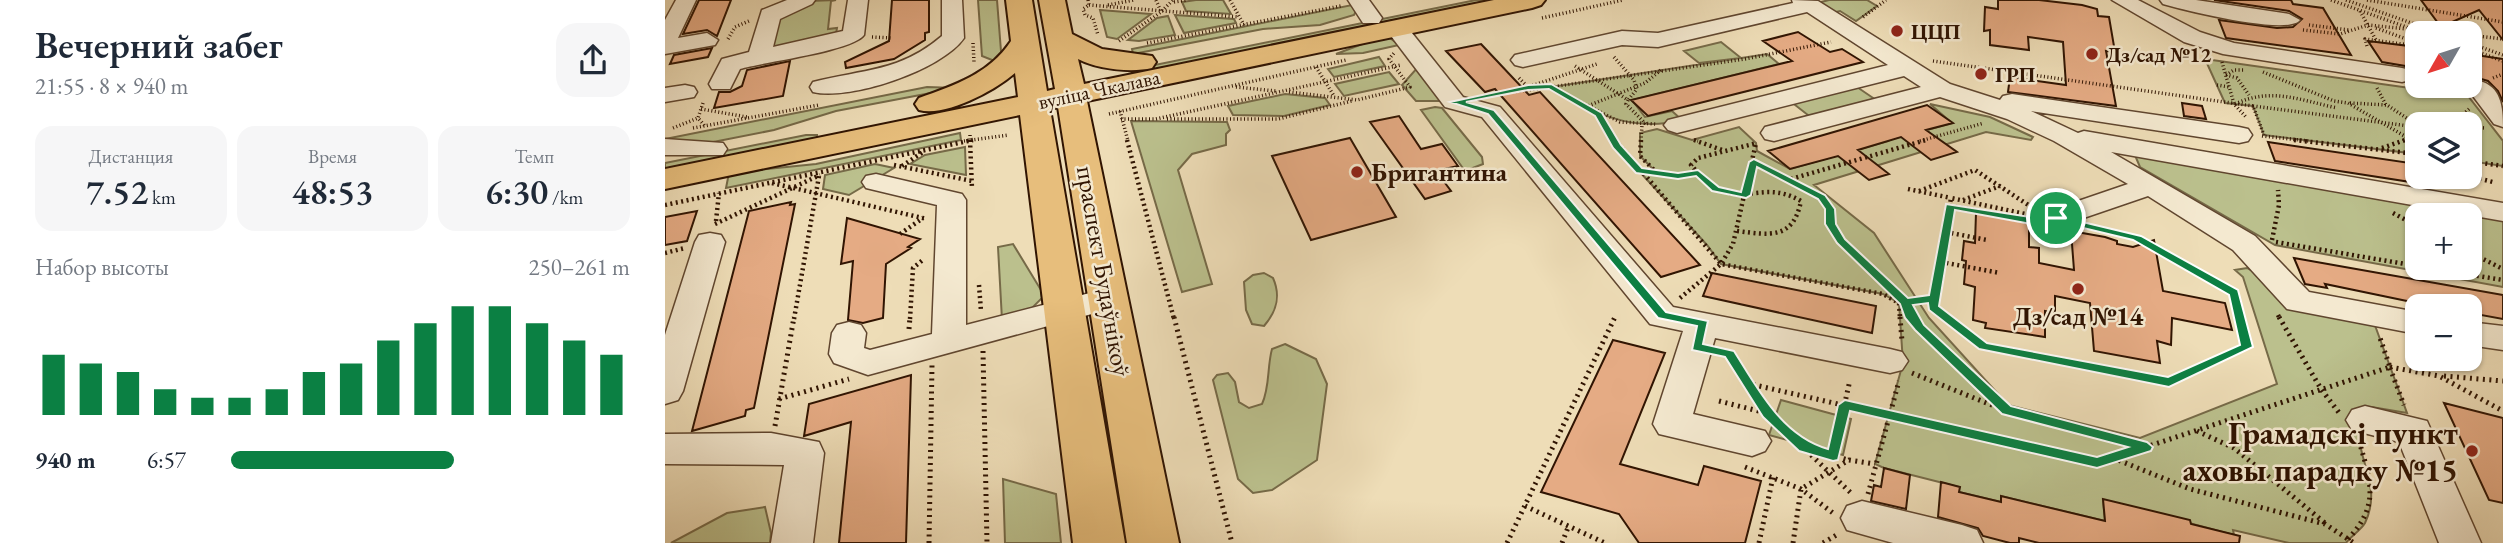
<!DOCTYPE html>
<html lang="ru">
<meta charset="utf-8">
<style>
:root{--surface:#fff;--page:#f6f6f7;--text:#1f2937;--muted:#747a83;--accent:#0b8043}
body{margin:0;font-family:"EB Garamond",serif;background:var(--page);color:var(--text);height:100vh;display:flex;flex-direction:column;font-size:26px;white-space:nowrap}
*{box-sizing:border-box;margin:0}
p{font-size:23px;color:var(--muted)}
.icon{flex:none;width:38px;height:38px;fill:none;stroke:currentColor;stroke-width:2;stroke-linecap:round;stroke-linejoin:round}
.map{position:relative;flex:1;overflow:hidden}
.side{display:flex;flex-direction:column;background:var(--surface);width:665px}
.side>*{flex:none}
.needle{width:46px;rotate:231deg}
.fabs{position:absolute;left:1740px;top:21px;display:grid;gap:14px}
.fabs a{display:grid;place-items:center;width:77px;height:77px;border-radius:14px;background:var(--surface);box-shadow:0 2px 5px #0004;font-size:35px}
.pin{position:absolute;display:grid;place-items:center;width:60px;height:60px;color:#fff;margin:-30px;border:4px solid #fff;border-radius:50%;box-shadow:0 2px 7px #0007}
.round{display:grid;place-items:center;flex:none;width:74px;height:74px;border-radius:21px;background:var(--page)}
.head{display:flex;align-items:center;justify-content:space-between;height:119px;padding:0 35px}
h1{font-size:38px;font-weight:600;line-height:52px}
.metrics{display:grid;grid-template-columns:repeat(3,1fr);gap:10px;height:119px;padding:7px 35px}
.metrics div{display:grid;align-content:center;border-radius:18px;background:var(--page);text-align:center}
.metrics b{font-size:35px;font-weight:600}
.metrics small{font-size:19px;font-weight:400}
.metrics p{font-size:19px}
.chart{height:196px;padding:14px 35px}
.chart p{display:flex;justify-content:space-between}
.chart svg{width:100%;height:126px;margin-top:7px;stroke:var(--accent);stroke-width:6}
ul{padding:0 35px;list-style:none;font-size:23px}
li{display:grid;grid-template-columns:112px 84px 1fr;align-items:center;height:52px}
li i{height:18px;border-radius:9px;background:var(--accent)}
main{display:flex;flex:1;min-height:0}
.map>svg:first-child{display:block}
.green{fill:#bbc08d;stroke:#766a48;stroke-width:2;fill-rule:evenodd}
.building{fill:#e5ab84;stroke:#301402;stroke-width:2}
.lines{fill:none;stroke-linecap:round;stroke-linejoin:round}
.minor-casing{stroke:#60462f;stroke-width:3}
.major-casing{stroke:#301402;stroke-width:4}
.path-far2{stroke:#301402;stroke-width:3.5;stroke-dasharray:1 2.5;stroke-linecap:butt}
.path-far1{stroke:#301402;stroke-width:4.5;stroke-dasharray:2 3.5;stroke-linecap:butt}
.path{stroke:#301402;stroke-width:5;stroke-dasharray:2 4.5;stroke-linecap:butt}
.minor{fill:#f4e9d0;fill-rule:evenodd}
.major{fill:#e7be7c;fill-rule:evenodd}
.route{fill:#0b8043;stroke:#fff;stroke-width:2;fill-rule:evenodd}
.poi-dot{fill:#8f2418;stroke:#f4e9d0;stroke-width:2.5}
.labels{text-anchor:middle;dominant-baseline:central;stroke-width:5;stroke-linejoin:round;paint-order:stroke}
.far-poi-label{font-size:21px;font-weight:bold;fill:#301402;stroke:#f4e9d0;text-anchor:start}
.far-street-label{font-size:21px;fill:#301402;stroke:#f4e9d0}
.poi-label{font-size:26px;font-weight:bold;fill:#301402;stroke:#f4e9d0;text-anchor:start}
.street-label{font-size:26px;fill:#301402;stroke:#f4e9d0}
.near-poi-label{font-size:32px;font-weight:bold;fill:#301402;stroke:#f4e9d0;text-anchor:end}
</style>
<main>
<section class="side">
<div class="head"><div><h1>Вечерний забег</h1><p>21:55 · 8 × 940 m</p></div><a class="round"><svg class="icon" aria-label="share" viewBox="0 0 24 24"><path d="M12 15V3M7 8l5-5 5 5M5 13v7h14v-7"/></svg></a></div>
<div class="metrics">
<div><p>Дистанция</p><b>7.52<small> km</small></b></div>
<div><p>Время</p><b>48:53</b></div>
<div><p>Темп</p><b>6:30<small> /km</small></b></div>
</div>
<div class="chart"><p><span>Набор высоты</span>250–261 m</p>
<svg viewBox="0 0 160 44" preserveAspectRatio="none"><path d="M5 44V23M15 44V26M25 44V29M35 44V35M45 44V38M55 44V38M65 44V35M75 44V29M85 44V26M95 44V18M105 44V12M115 44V6M125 44V6M135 44V12M145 44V18M155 44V23"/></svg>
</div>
<ul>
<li><b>940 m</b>6:57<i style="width:56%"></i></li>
</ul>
</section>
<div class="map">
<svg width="1838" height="543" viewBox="0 0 1838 543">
<rect width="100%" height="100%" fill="#eeddb7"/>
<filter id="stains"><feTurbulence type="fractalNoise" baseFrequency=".00286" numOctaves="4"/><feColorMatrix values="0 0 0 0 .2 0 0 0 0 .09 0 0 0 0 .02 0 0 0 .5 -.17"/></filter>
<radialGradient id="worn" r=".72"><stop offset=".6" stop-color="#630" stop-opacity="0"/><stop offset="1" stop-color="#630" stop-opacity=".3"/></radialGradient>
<path class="green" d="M171,0L166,1L163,29L172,28L171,34L104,48L110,13L144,1Z
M313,0H332L337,64L317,56Z
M531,0H558L566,14L521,11L517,2Z
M811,0H849L472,76L470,69Z
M1164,0H1202L1212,6L1191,21L1175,11L1167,13L1152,3Z
M687,5L691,11L689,15L655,25L598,29L468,54L467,49Z
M435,10L486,14L452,39L442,37Z
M510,15L569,19L571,23L519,33Z
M503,16L510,35L474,41L463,40L492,18Z
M725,38L734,45L698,53L671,54L700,43Z
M1056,42L1076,58L1034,63L1019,51Z
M1102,54L1114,64L967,100L980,117L1007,111L1017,120C967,133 927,113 886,87Z
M714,57L720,66L669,77L663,69Z
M1540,59L1752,89L1748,80L1752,81V86L1796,87L1838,141V166L1804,161V124H1752V154L1599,135L1588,106L1560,103Z
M753,67L779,101H751L737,85Z
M724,72L734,84L679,96L670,84Z
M1189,85L1214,102L1148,119L1125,101Z
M262,87L292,88L171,111L109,130L38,144L0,141V139Z
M620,94L660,98L665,105L619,116L568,115L563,106Z
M1265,104L1325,117L1368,137L1366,140L1321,132L1149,185L1209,233L1264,318L1343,405L1475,438L1612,384L1578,277L1570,270L1582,268L1607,282L1708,320L1742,413L1707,407C1672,444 1723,475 1700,523C1696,530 1686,536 1681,543H1624L1568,530L1569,535L1438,500L1440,521L1336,496V502L1294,492V487L1219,468L1210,464L1238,363L1234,303L1218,294L1056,264L1042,245L974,171L989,170L975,156V133L992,129L1027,140L1074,127L1091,143L1092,151L1125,169L1223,141L1233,135L1237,137L1287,123Z
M770,107L777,108L817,157L818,164L800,171L756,110Z
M466,121L562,122L565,130L561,134V145L527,154L513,170L547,284L517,292Z
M295,133L296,140L61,188L64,173L151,164Z
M141,135H152V138L0,170V163Z
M300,147L301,175L245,164L260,155Z
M1469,153L1838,216V287L1610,245L1475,167ZM1752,215H1804V268H1752Z
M210,164L229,168L184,195L158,189L160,175Z
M348,244L376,290L377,298L364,311L337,320L333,247Z
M599,273L608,278C616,296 612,311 599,326L587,324L581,310L579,282L588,275Z
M620,344L651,359L662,384L652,460L607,490L588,493L573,479L548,380L552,375L563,373L570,382L574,402L584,408L597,404C605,387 602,367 607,349Z
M1116,400L1186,419L1178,455L1104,435Z
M338,479L391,494L396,543H340Z
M100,507L106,533L105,543H6L62,513Z"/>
<path class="building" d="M34,0H66L52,36L42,30L18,34Z
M227,0H264V32L260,33V40L229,59L181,68L180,62L224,41Z
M1333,0H1374L1417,5L1432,9L1433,16L1444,17L1450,52L1441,51L1451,106L1343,92L1345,77L1401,85L1398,42L1363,37L1364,50L1325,45V30L1319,31L1320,7L1333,9Z
M1549,0H1626L1628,4L1658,8L1686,55L1561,38L1554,20L1612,28L1628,27L1637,19L1624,11Z
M1756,0H1838V40L1814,10L1776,27Z
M1133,32L1165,52L1177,49L1198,62L983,116L966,100L1127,61L1098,41Z
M1703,41L1752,47V74L1746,67L1717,62Z
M816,44L864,95L875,92L1035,265L996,277L830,89L820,92L781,51Z
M47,48L43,57L5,64L9,55Z
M1804,54L1838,59V102L1833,91L1823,81L1813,78L1804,81Z
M125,61L118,96L49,108L54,92H65L77,86L82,70Z
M1517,103L1537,106L1541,119L1519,116Z
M1262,105L1288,123L1261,130L1292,152L1266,160L1236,137L1193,150L1224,174L1204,180L1173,156L1125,169L1103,151Z
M734,116L756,149L777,144L793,166L771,171L786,191L760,199L705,122Z
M685,138L731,217L646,240L607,156Z
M1603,142L1752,164V183L1610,161Z
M126,202L125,205L130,204L89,408L81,410L80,416L27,431L84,211Z
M32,211L22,241L0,245V217Z
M1311,213L1364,223V247L1374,248V263L1409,270L1406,231L1440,237L1452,241V244L1468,247L1489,240L1498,291L1560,303L1567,330L1507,318L1506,345L1492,341L1495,363L1429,351L1425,303L1390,296V313L1380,311V337L1320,328L1321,323L1308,320L1310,287L1299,284L1301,261L1297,260L1299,241L1310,243Z
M182,218L255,239L243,247L246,248L221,264L218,318L198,323L183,320L188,261L176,264Z
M1629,258L1838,295V319L1805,313L1804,306H1766L1660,284L1662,288L1640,284Z
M1047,273L1211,306L1207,333L1038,296Z
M948,340L1000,353L955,464L1033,485L1039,466L1096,481L1080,543H974L954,514L876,492Z
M246,375L241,543H174L186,422L139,436L144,404Z
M1779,403L1838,418V503L1824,500Z
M1219,468L1245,475L1241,509L1206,501L1209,485L1216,487Z
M1276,482L1295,487L1294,492L1336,502V496L1440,521L1438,499L1525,520L1526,524L1575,536L1574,543H1374L1354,538V543H1345L1318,536L1313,528L1273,517Z"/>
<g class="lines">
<g class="minor-casing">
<path id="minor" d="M11,0H31L13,38L42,33L53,40L50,45L0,54V20Z
M122,0H150L147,4L115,19L108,47L178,31L183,0H203L199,35C188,51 98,62 75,69L65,89H47L44,84L57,59L84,52L97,10Z
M277,0H297L299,38C277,70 185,101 148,92L145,87L148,82C199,69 235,72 277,36Z
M683,0H704L717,18L714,23H698Z
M1127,0L1153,1L1285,84L1335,100L1338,96L1347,94L1574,127L1583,129L1587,135L1583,141L1574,143L1366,111L1413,133L1419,131L1838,203V221L1446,152L1590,236L1644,292L1752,312V334L1622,309L1568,250L1483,196L1401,224L1391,227L1381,224L1376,218L1381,212L1463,184L1389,141L1342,119L1275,97L1109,141L1100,139L1096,133L1100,127L1256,87L1239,76L1012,133L1003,130L999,125L1003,120L1223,65L1142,12L993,47L957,45L858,67L850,65L846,60L850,55L957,31L993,33L1128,3Z
M1447,0H1473L1535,32L1569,43L1737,68L1745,70L1749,75L1745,80L1737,82L1558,54L1519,42Z
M1495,0H1531L1624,14L1635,20C1623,36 1519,10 1498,4Z
M731,21L739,23L798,97L835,107L1008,307L1225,349L1237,352L1243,361L1237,370L1225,373L1050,338L1028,414L1100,431L1106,441L1100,451L1087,456L994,434L988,424L1018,331L985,324L817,117L780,107L720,28Z
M1814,81C1836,86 1838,107 1838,127L1829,124L1802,88L1805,83Z
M20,85L29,87L32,92L29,97L0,102V88Z
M0,139L58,143L62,149L58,155H0Z
M211,174L297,194L301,200V325L444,288L456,292L460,299L456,306L203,375L169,363L164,354L167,333L172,325L184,322L196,325L201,333L199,348L205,350L267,334L272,205L201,188L197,182L201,176Z
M45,233L56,235L60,242L18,391L13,400L0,404V335L30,242L34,235Z
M1804,322L1838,326V350L1804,345Z
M1700,406L1762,421L1816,543H1774L1734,442L1687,430L1681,420L1687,410Z
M106,433L154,442L159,453L148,543H106L119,465L0,464V434Z
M1197,501L1297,525L1312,530L1318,543H1228L1182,530L1176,518L1182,506Z"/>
</g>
<g class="major-casing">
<path id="major" d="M341,0H367L382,91L390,89L374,0H400L407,34L437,49L487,56L491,62L487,68C466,73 432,69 413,59L419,84L829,0H880L876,5L867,8L422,101L514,543H462L393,107L385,109L460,543H408L355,115L0,189V169L353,97L350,73C329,91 281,117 254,110L250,104L254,98C290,85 324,74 346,41Z"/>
</g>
<path class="path-far2" d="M423,0L424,5L418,9L420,15L428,18L433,35
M565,0L579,25
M1666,0L1744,28
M1681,0L1775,33
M1702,0L1838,22
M509,2L522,0
M424,5L574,17
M443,5L469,0
M497,11L508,0
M1695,11L1711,40
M1198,17L1221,0
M877,18L958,0
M1644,25L1684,30
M1711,28L1752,43
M1638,30L1675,34L1703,25L1771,32
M1774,32L1785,33
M1804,35L1838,39
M207,37L227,38
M63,39L70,27L84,21
M454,41L496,12L491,0
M308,43L309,62
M482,43L676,6
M1804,43L1838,55
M1702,46L1700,39L1752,46
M1804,49L1838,61
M949,57L969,80L972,89L963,100
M1268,61L1588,106L1599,135
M1557,62L1569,104L1581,117
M910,66L963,100L961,104L981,124
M651,67L669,96
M1598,72L1669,101L1683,103L1748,141
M1561,75L1569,70H1579
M1561,75L1572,78L1584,95
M854,78L863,87L932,64
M1828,78L1838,74
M1552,85L1564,87
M571,87L611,91
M886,87L1080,59L1166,42
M1712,88L1721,105
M624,92L692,100L745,87L724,59L729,53
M830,94L886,87L955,122L991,124
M38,103L33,118L40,126
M1685,103L1722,105L1752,125
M1570,104C1606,87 1635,100 1672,108
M1588,106L1752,127
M920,107L980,83L996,70
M36,109L82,117
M455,111L463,141
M444,114L681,60
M934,114L952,141
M456,119H491L736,65
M502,119H613L687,101
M1788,124L1805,108
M1804,127L1821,128
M8,128L33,118
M28,128L154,105
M305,135V141
M1597,136L1644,141
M1029,140L1033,141
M299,141L344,135
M976,141L977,125
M1255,141L1319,123
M1738,141L1752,129"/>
<path class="path-far1" d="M305,140L307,189
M462,140L509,319
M950,140L1056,264L1218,294L1234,303L1235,319
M976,140L975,156L989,170
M1029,140L1060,151
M1629,140L1752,154
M1745,140L1752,144
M1717,148L1740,140
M1804,161L1838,166
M1089,162L1157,197L1165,209V224L1176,241L1241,302L1247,319
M229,165L307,181
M237,166L258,152
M976,170L1013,176L1032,172
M1804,176L1828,182
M1126,179L1261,140
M107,183L262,219
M1243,189L1286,198
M1254,191L1310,170L1371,210
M1298,200L1335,186
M0,205L308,140
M1285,206L1367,220
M1728,213L1752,226
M51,221L54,193
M50,224L155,175
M1072,231C1105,235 1128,240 1136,201C1091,175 1072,220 1026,165L1033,158L1092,143
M1281,232L1322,240
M235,234L258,218
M1607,240L1614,205L1613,190
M1611,242L1752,266
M1804,252L1838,269
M0,253L20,248
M1276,262L1335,273
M1763,268L1838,280
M314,285L316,311
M1015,298L1056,264L1068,244L1091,143
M1239,303L1270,298
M1613,315L1615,319
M129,319L154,176
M245,319L248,268L259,259
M1284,319L1268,307L1286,198L1472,238L1569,293L1575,319"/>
<path class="path" d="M509,317L567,543
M1235,317L1237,341
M1246,317L1342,410
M1281,317L1318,346L1504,382L1582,347L1575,317
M1614,317L1656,389L1675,414
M244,329L245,317
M318,351L322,543
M1060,353L1065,354L1081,383L1432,463L1725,367L1714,335
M1725,367L1774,376L1838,411
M1725,368L1739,405
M1247,373L1329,406L1479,446
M1779,376L1838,381
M1081,383L1102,413L1187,494
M114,399L184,379
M1054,401L1101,413
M110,426L129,317
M1532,431L1569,448L1660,523
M1141,448L1183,460
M1168,456L1185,380
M1448,458L1525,489L1660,524L1689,543
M1080,467L1136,489L1168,513
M1203,494L1234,381
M860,506L940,543
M1683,539C1715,505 1706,482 1694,441
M264,543L267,365
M842,543L950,317
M897,543L904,525
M1094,543L1108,477
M1128,543L1136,489L1184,460L1210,464
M1158,543L1173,534"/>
<use href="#minor" class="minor"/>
<use href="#major" class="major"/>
</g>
<path class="route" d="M886,84L937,113L956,145L977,168L1013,173L1033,170L1054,187L1076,192L1084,162L1089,159L1160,195L1170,209L1171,224L1180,239L1243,298L1264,295L1281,204L1365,217L1380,213L1476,236L1573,290L1588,347L1504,387L1314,349L1264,310L1263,303L1248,305L1259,325L1346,406L1482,442L1488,447L1486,451L1432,468L1185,411L1173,460L1168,461L1134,451L1098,417L1060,357L1027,350L1032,326L993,318L823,114L785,102L863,85ZM884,89L930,116L948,148L971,173L1013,179L1031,176L1047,191L1081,198L1086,195L1092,167L1153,199L1160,209V224L1172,243L1235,304L1240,318L1250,330L1337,414L1463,447L1432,457L1180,400L1173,405L1163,449C1117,436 1093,389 1069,351L1038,344L1043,321L1001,312L829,110L801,102L863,90ZM1290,210L1366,224L1381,219L1468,240L1564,295L1575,345L1503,377L1322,343L1274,306Z"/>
<g class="poi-dot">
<circle cx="1232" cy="31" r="7"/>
<circle cx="1427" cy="54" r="7"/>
<circle cx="1316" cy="74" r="7"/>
<circle cx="692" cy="172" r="7"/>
<circle cx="1413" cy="289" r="7"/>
<circle cx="1807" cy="451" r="7"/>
</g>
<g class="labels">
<g class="far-poi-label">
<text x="1246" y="31">ЦЦП</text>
<text x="1441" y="54">Дз/сад №12</text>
<text x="1330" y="74">ГРП</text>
</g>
<g class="far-street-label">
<text transform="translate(434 89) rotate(-12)">вуліца Чкалава</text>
</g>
<g class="poi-label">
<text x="706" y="172">Бригантина</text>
<text x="1413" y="316" text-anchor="middle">Дз/сад №14</text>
</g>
<g class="street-label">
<text transform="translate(439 271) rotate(80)">праспект Будаўнікоў</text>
</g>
<g class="near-poi-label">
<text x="1793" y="433">Грамадскі пункт<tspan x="1793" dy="37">аховы парадку №15</tspan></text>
</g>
</g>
<rect width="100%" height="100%" filter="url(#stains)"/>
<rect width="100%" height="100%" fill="url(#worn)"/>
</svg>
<div class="fabs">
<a><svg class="needle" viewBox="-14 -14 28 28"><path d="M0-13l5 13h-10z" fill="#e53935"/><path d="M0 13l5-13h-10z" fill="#747a83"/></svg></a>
<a><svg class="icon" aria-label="layers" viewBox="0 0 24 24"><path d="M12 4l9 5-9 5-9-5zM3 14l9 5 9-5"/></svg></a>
<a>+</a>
<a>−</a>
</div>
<div class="pin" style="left:1391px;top:218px;background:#1e9e55"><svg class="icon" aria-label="arrive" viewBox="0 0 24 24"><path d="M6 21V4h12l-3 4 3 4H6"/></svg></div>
</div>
</main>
